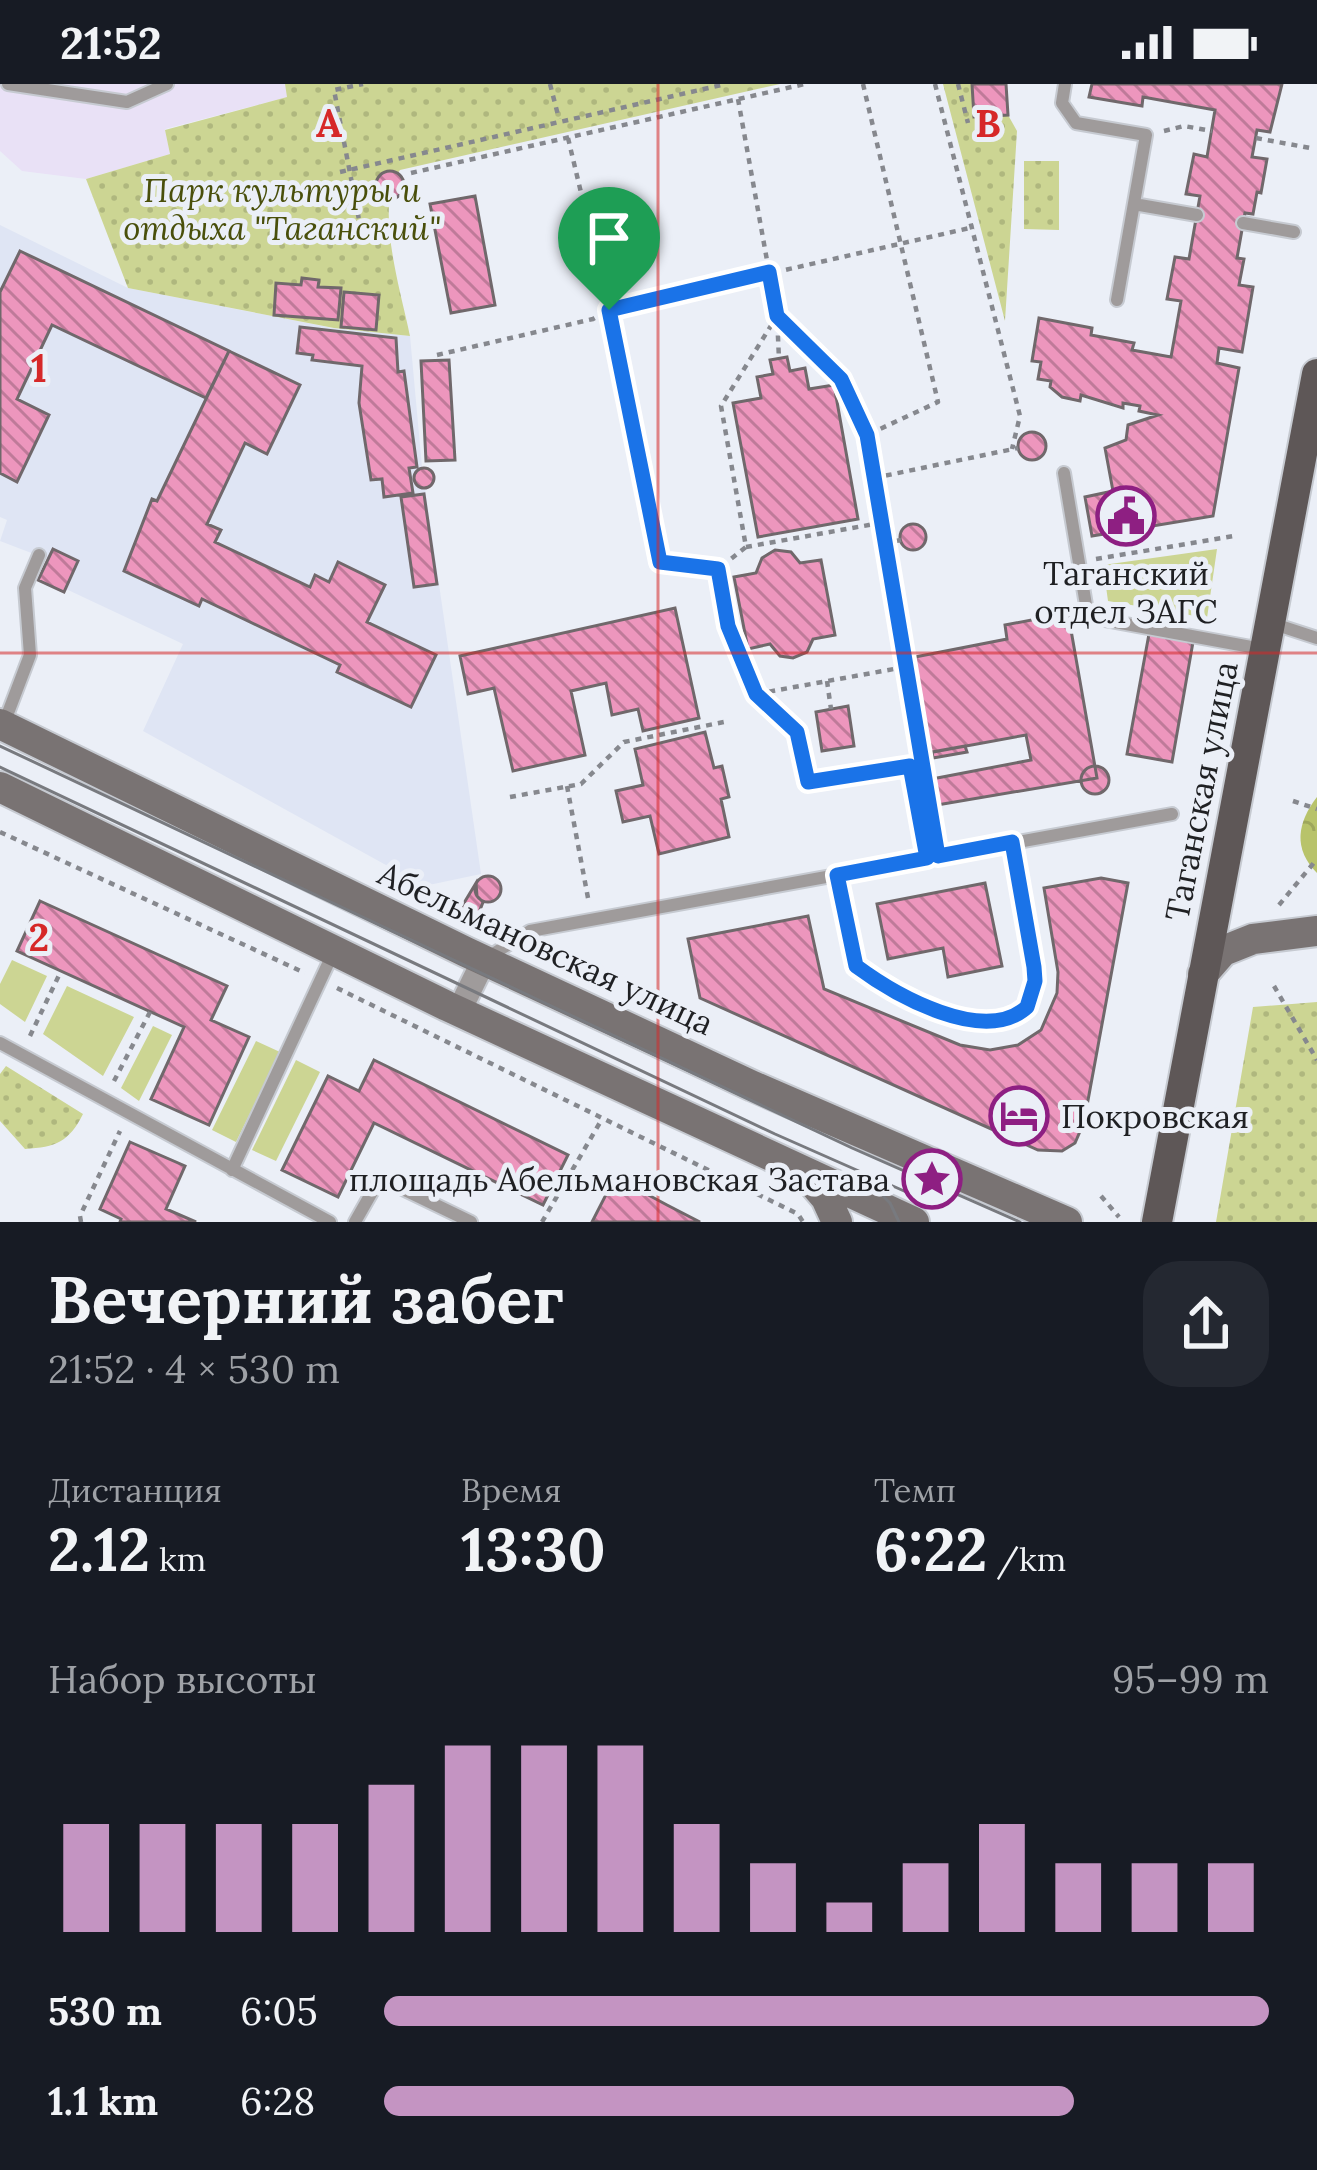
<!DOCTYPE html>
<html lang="ru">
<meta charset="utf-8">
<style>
:root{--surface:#171b24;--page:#242831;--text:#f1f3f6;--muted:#9ea1a6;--accent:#c494c2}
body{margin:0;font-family:Lora,serif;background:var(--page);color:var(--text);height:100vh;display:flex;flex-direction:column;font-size:45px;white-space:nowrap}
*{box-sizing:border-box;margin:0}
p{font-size:39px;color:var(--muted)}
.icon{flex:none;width:66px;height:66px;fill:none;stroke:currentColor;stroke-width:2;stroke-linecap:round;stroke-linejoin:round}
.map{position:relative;height:1138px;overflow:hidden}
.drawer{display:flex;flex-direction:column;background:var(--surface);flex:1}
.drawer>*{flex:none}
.pin{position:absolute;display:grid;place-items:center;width:102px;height:102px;color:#fff;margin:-123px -51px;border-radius:50% 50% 50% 0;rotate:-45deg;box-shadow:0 0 12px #0007}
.pin .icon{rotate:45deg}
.round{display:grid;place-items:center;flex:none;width:126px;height:126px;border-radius:36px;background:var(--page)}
.overview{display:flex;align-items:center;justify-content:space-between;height:204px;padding:0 48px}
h1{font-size:66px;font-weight:700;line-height:90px}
.metrics{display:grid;grid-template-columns:repeat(3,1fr);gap:18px;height:204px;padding:12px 48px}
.metrics div{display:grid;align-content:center}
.metrics b{font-size:60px;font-weight:700}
.metrics small{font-size:33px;font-weight:400}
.metrics p{font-size:33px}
.chart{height:336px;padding:24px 48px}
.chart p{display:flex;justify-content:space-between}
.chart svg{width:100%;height:216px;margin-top:12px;stroke:var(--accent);stroke-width:6}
ul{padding:0 48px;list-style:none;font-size:39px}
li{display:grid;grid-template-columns:192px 144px 1fr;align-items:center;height:90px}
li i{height:30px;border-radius:15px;background:var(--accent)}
.status{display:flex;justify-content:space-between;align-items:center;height:84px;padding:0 60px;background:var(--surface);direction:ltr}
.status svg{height:33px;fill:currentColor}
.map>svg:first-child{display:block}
.built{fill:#dfe5f4}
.education{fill:#e9e1f6}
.green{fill:#ccd593}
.forest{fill:url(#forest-crowns)}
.park{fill:url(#park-dots)}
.building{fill:url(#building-back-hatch);stroke:#70686b;stroke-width:3}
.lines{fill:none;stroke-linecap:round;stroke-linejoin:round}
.lane-casing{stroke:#c6cad1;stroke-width:16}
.street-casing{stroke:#c6cad1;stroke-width:28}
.secondary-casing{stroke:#c6cad1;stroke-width:34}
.primary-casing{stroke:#c6cad1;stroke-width:34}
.path{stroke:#86888e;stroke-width:4.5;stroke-dasharray:6 6;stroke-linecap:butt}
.lane{stroke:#9f9b9b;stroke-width:12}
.street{stroke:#9f9b9b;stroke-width:24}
.secondary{stroke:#797373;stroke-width:30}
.primary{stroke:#5e5757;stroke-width:30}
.tram{stroke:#787a7f;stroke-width:3}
.route-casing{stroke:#fff;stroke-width:24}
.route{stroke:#1a73e8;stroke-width:15}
.grid{fill:none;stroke:#d62828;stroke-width:3;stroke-opacity:0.55}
.labels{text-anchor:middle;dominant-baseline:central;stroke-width:10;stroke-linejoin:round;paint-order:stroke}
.park-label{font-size:33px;font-style:italic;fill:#494f0b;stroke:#ebeff7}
.poi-label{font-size:33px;fill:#1f2023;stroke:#ebeff7}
.street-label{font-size:33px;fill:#1f2023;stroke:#ebeff7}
.grid-label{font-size:39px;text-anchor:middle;font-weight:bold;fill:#d62828;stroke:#ebeff7;stroke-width:10;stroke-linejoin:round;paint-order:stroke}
</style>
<div class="status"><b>21:52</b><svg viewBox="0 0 49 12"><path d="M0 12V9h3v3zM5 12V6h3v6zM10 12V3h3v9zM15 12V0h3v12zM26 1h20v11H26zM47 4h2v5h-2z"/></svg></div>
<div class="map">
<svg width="1317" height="1138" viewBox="0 0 1317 1138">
<defs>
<pattern id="forest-crowns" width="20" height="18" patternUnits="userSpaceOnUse" patternTransform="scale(3)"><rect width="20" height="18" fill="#b8c36a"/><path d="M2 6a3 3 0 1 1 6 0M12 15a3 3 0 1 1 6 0" fill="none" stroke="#9ea75c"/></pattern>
<pattern id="park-dots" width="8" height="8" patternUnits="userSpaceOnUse" patternTransform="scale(3)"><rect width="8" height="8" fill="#ccd593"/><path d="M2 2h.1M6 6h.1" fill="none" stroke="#afb77e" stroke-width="1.8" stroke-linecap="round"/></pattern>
<pattern id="building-back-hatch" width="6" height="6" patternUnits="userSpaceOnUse" patternTransform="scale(3)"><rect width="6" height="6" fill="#ed96bd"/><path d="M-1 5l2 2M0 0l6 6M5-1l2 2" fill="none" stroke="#bf7a99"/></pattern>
</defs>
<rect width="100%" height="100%" fill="#ebeff7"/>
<path class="built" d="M0,141L128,204L333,244L410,252L422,383L481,790L424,802L143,647L183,560L66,505L64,508L38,496L47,475L0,457L7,436L0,433Z"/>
<path class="education" d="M0,0H285L288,13L165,45L170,70L86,95L22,87L0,67Z"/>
<path class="green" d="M1217,465L1207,534L1108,517L1103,481Z
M12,876L47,892L25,938L0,920V900Z
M67,902L134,933L103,992L43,950Z
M153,942L172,951L139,1017L121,1004Z
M256,957L280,968L236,1058L212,1046Z
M296,976L320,988L276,1077L252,1066Z"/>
<path class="forest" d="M1317,713V789C1293,765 1297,739 1317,713Z"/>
<path class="park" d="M285,0H780L400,86C373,120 402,211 410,252L334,244L128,204L86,95L170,70L165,46L287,13Z
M943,0H1006L1008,31L1017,47L1005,237Z
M1024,77H1059V146L1024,145Z
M1317,918V1138H1216L1253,923Z
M6,982L83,1030C69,1058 56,1063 25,1065L0,1037V990Z"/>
<path class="building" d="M972,0H1006L1008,31L974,33Z
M1092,0H1282L1270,48L1257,46L1252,73L1267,75L1261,109L1257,108L1253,130L1245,129L1237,174L1244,175L1239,201L1253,203L1242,268L1219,264L1217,279L1239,284L1213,432L1092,452L1085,413L1113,407L1105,364L1126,356L1128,341L1158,331L1139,327L1140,322L1123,319V324L1081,311L1080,317L1062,313L1050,303L1051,297L1038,295L1041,278L1032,277L1039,234L1092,244L1091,251L1134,259L1132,266L1171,273L1181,217L1167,215L1175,173L1189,175L1200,112L1186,110L1194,70L1207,73L1215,26L1143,13L1142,22L1089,13Z
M376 101a14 14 0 1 1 28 0a14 14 0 1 1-28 0Z
M475,112L495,221L451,229L430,120Z
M20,167L229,267L206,314L52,241L17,315L49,331L17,398L0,389V208Z
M302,194L319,196L318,203L341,204L338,236L274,231L276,199L301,201Z
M344,208L379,211L376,246L341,243Z
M300,243L396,254L398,288L404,287L417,383L409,384L413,409L384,413L382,395L371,396L359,319L362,282L312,276L313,271L297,269Z
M229,267L300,301L267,370L245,359L207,440L221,446L215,458L310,503L315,491L329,498L338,478L385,501L367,538L436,571L411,623L337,588L340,581L202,515L199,522L124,487L152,415L157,417Z
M787,273L790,287L805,284L809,305L834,301L858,435L758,453L733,319L761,314L757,293L773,290L770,276Z
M449,276L455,376L426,377L421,277Z
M1018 362a14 14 0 1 1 28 0a14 14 0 1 1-28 0Z
M414 394a10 10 0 1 1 20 0a10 10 0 1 1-20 0Z
M424,410L437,500L414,503L401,413Z
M900 453a13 13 0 1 1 26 0a13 13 0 1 1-26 0Z
M53,465L78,477L64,508L38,496Z
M775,466L791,468L800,479L821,476L835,551L813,555L807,568L793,574L780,572L770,560L748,565L734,493L756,489L762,474Z
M675,524L699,634L643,647L638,625L612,631L606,599L571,607L585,671L513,687L494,604L468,610L460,572Z
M1068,529L1097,694L937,721L932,695L1031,676L1026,651L928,669L910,574L1007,555L1005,541Z
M1149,550L1193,558L1172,678L1127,670Z
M848,622L854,662L822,667L816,628Z
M705,648L714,684L722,682L729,713L721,715L729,753L659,770L650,732L623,738L616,707L643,701L635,665Z
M965,662L967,668L933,674L932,668Z
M1081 696a14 14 0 1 1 28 0a14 14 0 1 1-28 0Z
M475 805a13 13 0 1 1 26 0a13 13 0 1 1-26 0Z
M1101,794L1128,799L1084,1038L1075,1059L1062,1067L1038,1066L700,914L688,855L808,832L824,905L960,961L990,966L1018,961L1041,946L1057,909L1058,888L1044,804Z
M476,799L477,812L483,818L475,839L458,829Z
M985,799L1002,882L948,893L943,864L888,875L877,820Z
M40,817L227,902L211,936L249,953L209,1041L151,1015L184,943L17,867Z
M374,976L568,1071L543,1121L374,1039L338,1113L282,1086L328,992L359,1007Z
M130,1058L185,1082L166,1125L196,1138H120L121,1135L100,1125Z
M615,1093L667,1121L700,1138H592Z"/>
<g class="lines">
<g class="lane-casing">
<path id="lane" d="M8,0L127,18L167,0
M1065,0L1062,19L1076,39L1146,51L1117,216
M1134,120L1197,131
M1243,139L1294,148
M1064,389L1088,533L1262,565
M1271,539L1317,554
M3,642L30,571L25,504L39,471
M485,875L530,847L1172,730
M0,959L330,1138
M232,1086L334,867
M355,1138L380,1094L471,1138"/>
</g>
<g class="street-casing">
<path id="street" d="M459,927L484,876"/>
</g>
<g class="secondary-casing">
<path id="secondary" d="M0,640L466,868L753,1002L1067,1138
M0,703L447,922L914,1138
M1203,890L1223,867L1253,855L1317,847
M807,1092L826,1114L837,1138"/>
</g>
<g class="primary-casing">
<path id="primary" d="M1157,1138L1317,290"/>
</g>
<path class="path" d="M550,0L559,35
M863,0L938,318L867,351
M935,0L1020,332L1012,365
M958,0L968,39
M738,15L777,232L779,275
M1164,47L1184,42L1212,47
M568,54L609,226L660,478L718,485
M1256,54L1310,64
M340,88L726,0
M411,89L805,0
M361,146L334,6L363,0
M437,271L593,235L609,226L974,143
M874,394L1018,364
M884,459L901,456
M746,463L880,439
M1096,475L1234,452
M905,583L756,610L728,543L718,485L746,463L721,322L777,232L841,295L867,351L935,754
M827,597L831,625
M756,610L797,648L808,698L922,680
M910,682L924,756
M567,702L588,814
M510,713L581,700L624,658L724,638
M1293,717L1317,725
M0,748L305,889
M840,808L856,882C895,911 984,962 1027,923L1035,897L1034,882L1015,775
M1279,821L1317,775
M1274,902L1317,976
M337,904L798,1130L803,1138
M30,952L61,887
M114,997L150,928
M1101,1112L1119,1133
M81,1138L80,1132L120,1047
M542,1138L602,1035"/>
<use href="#lane" class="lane"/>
<use href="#street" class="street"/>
<use href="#secondary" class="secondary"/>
<use href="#primary" class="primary"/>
<path class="tram" d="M0,662L852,1064L1020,1138
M0,683L775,1050L929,1118
M868,1097L890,1119L899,1138"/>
</g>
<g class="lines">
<g class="route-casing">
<path id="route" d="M769,188L777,232L841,295L867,351L938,772L1012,758L1034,883L1035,897L1027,923C984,962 895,911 856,882L837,791L927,774L910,682L808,698L797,648L756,610L728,542L718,485L660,478L609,226Z"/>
</g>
<use href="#route" class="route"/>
</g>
<path class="grid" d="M658,0V1138M0,569H1317"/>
<defs>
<g id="civic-ring" transform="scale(3)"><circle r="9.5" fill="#ebeff7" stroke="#8e1f82" stroke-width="1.5"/><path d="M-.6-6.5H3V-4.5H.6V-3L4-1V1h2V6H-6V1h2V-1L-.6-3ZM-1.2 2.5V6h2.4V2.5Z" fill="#8e1f82"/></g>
<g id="hotel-ring" transform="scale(3)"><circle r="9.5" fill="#ebeff7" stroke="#8e1f82" stroke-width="1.5"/><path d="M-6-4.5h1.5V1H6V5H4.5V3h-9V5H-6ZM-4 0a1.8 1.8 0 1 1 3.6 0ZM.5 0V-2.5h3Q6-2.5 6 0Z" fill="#8e1f82"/></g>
<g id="sight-ring" transform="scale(3)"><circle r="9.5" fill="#ebeff7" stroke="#8e1f82" stroke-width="1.5"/><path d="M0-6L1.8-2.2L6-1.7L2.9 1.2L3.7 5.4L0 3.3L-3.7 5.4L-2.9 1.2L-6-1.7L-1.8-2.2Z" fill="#8e1f82"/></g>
</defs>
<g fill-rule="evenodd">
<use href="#civic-ring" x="1126" y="432"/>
<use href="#hotel-ring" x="1019" y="1032"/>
<use href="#sight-ring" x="932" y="1095"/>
</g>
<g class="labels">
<g class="park-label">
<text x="282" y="106">Парк культуры и<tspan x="282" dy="38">отдыха "Таганский"</tspan></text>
</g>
<g class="poi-label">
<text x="1126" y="489">Таганский<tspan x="1126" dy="38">отдел ЗАГС</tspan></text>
<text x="1061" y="1032" text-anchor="start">Покровская</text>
<text x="890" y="1095" text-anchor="end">площадь Абельмановская Застава</text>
</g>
<g class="street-label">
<text transform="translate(1201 707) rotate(-79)">Таганская улица</text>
<text transform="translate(546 864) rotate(25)">Абельмановская улица</text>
</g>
</g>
<g class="grid-label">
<text x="329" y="53">A</text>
<text x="988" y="53">B</text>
<text x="39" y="298">1</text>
<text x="39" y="867">2</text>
</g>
</svg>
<div class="pin" style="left:609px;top:226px;background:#1e9e55"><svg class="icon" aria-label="arrive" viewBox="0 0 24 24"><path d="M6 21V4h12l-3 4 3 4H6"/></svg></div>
</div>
<section class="drawer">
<div class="overview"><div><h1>Вечерний забег</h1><p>21:52 · 4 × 530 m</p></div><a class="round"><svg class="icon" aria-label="share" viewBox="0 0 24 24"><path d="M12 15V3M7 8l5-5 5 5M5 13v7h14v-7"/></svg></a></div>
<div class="metrics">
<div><p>Дистанция</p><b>2.12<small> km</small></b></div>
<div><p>Время</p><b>13:30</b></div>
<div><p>Темп</p><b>6:22<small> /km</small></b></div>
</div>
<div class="chart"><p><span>Набор высоты</span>95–99 m</p>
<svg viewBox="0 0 160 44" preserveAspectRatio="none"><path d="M5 44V22M15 44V22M25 44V22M35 44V22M45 44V14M55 44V6M65 44V6M75 44V6M85 44V22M95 44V30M105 44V38M115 44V30M125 44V22M135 44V30M145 44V30M155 44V30"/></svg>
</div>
<ul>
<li><b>530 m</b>6:05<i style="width:100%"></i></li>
<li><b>1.1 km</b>6:28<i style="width:78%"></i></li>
</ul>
</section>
